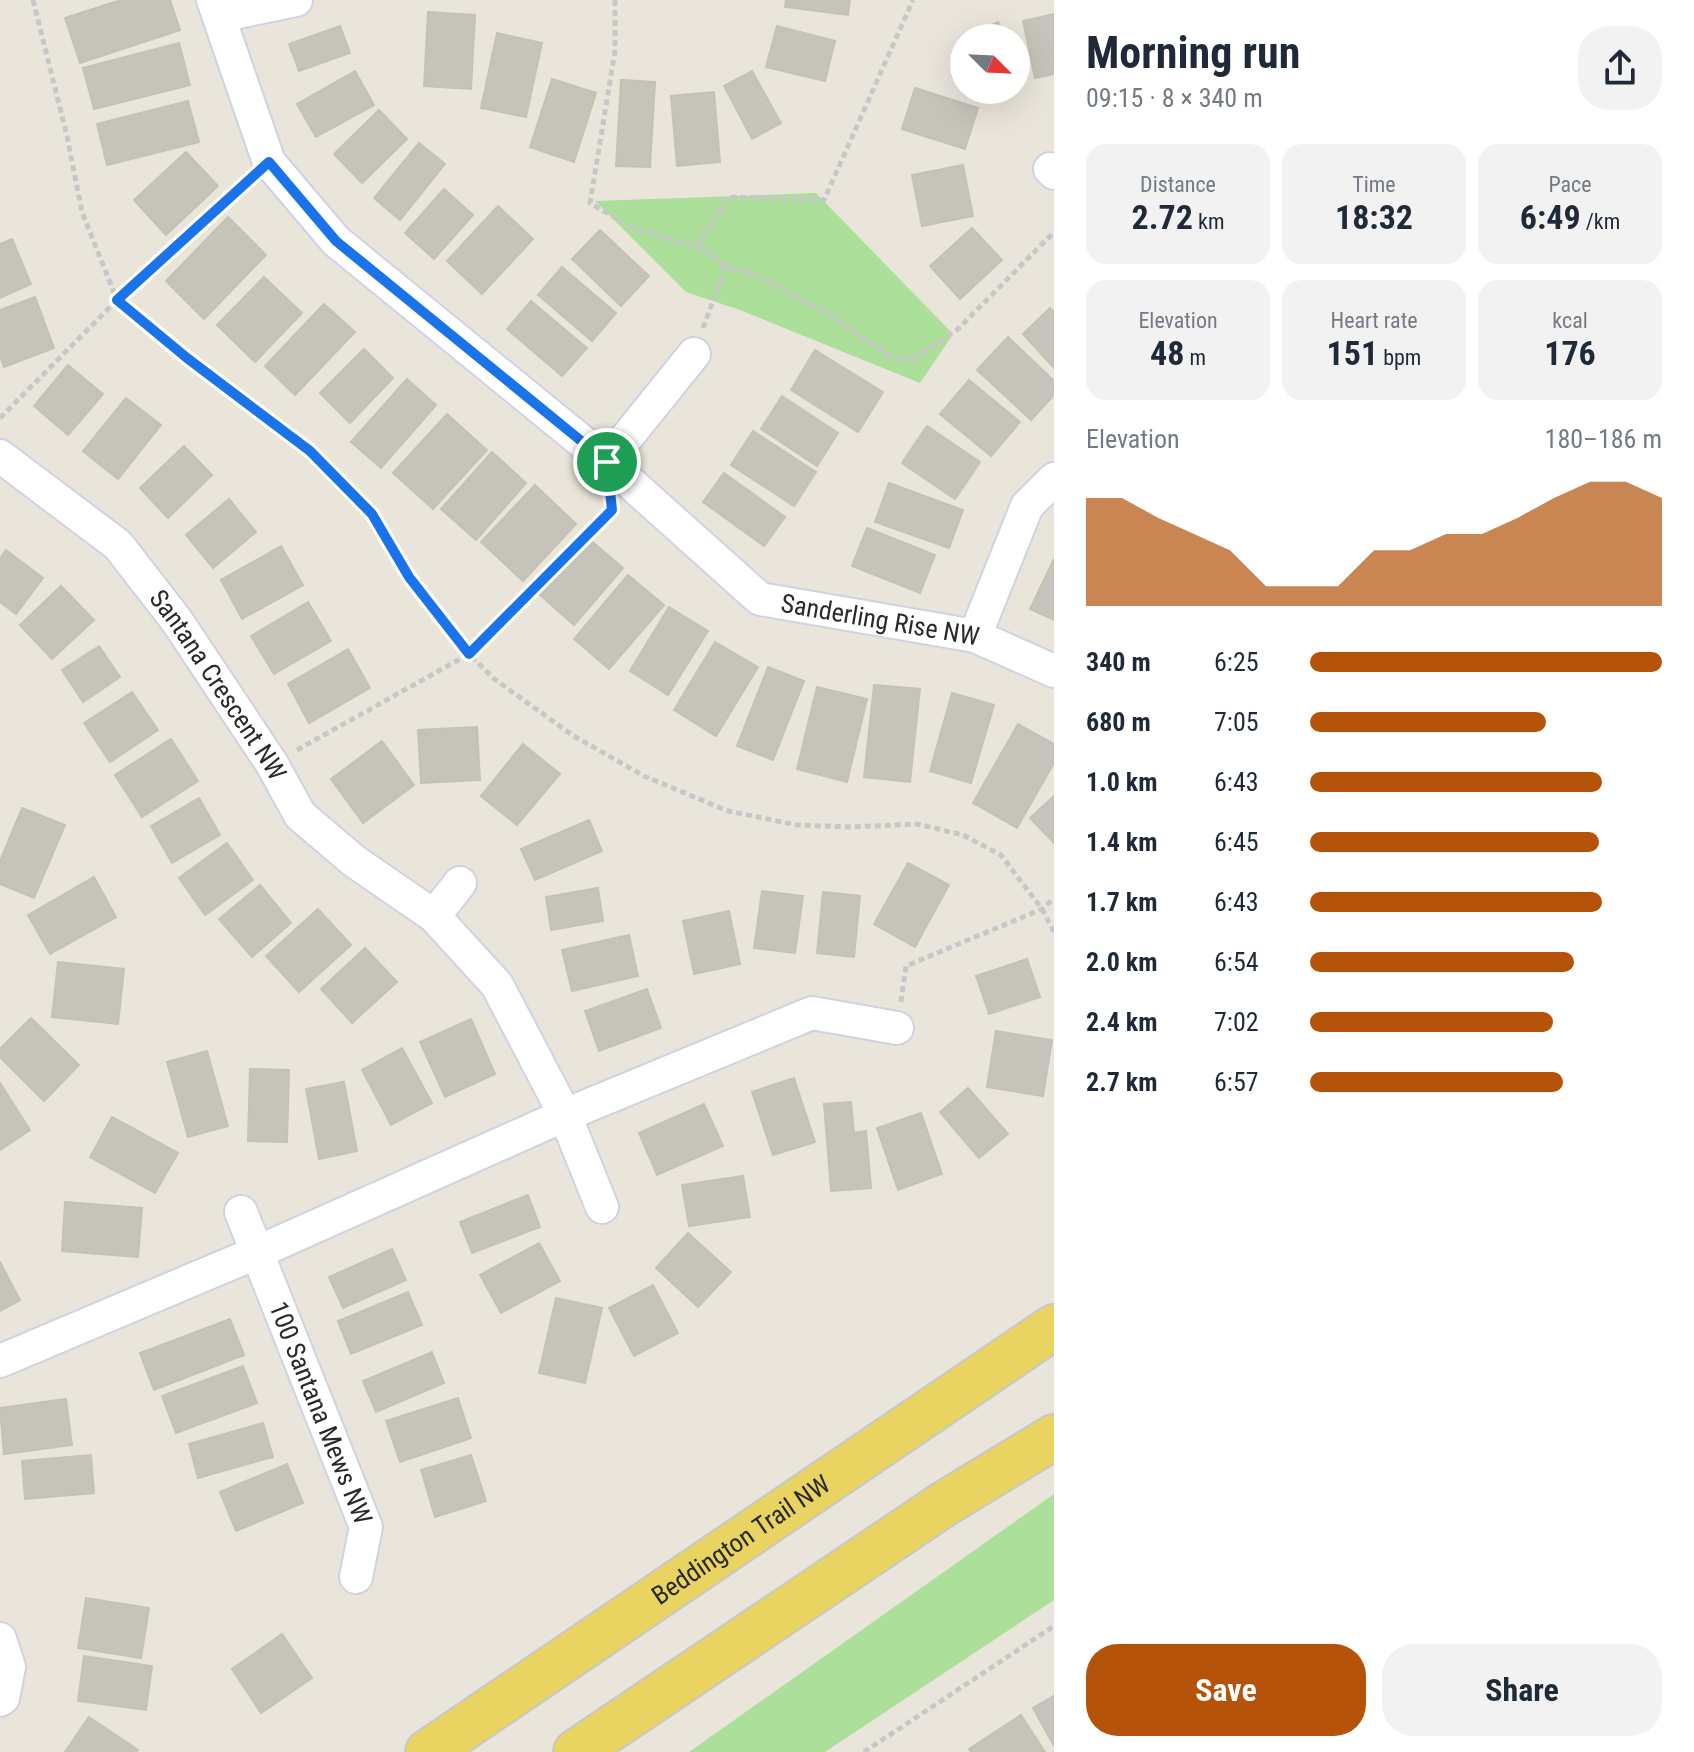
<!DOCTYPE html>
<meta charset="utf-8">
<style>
:root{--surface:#fff;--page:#f2f2f3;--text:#1f2937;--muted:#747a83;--accent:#b45309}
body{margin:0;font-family:"Roboto Condensed",sans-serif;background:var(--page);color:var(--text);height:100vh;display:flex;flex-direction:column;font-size:30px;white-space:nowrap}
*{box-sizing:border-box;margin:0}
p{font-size:26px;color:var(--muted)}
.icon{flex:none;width:44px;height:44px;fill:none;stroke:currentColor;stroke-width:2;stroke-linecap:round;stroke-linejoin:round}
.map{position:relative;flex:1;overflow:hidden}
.drawer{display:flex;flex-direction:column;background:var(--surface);width:640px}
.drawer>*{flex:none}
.needle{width:52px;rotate:114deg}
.controls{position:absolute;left:950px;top:24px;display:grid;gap:16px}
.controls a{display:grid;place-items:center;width:80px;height:80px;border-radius:50%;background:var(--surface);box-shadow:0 8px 32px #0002;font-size:40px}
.pin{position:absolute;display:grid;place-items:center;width:68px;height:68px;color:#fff;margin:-34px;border:4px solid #fff;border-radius:50%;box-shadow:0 2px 8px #0007}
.round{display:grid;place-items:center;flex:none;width:84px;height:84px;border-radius:32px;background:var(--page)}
.head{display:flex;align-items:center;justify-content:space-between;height:136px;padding:0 32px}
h1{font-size:44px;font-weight:700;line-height:60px}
.stats{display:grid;grid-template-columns:repeat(3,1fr);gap:12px;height:136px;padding:8px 32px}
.stats div{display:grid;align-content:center;border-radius:20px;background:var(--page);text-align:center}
.stats b{font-size:34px;font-weight:700}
.stats small{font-size:22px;font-weight:400}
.stats p{font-size:22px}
.chart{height:224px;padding:16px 32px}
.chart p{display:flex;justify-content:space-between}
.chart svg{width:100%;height:144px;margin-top:8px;fill:var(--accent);opacity:.7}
.button{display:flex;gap:16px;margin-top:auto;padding:16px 32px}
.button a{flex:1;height:92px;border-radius:32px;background:var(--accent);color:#fff;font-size:32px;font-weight:700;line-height:92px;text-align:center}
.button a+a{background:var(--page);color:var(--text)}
ul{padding:0 32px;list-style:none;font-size:26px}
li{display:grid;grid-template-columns:128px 96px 1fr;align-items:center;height:60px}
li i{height:20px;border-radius:10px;background:var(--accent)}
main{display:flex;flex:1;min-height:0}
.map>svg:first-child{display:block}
.green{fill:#acdf9a}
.building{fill:#c6c3ba;stroke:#c6c1b5;stroke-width:2}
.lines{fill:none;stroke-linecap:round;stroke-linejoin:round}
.minor-casing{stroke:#d0d2e1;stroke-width:36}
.primary-casing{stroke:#c7c7c7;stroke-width:48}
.path{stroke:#c7c7c7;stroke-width:5;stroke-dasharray:6 4;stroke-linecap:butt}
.minor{stroke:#fff;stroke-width:32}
.primary{stroke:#e9d461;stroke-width:44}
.route-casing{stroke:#fff;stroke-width:16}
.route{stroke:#1a73e8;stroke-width:10}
.labels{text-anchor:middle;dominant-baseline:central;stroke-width:6;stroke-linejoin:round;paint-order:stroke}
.street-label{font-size:26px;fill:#292929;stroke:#fff}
</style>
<main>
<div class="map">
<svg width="1054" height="1752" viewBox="0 0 1054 1752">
<rect width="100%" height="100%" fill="#eae5db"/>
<path class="green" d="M816,193L953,334L920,383L740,310L686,292L595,201Z
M1054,1494V1600L825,1752H689Z"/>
<path class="building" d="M121,0H170L180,30L80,63L65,18Z
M786,0H850L848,15L785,7Z
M428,12L475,15L471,89L424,86Z
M1054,14V74L1035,78L1023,21Z
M998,22L1005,38H964V45L961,38Z
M340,26L350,53L299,71L289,44Z
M777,26L835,41L825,81L766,67Z
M497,33L542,43L526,117L481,108Z
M179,43L190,85L94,109L83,68Z
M355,71L374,105L316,137L297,104Z
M752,71L781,123L752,139L724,86Z
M552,79L596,93L574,162L530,147Z
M621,80L655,82L650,167L616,166Z
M915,88L978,108L965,149L902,129Z
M714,92L720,162L677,166L671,96Z
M188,101L199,142L107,165L97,124Z
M379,110L407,139L362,183L334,154Z
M419,143L445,164L400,220L374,198Z
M186,152L218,186L166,235L134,200Z
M963,165L973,216L922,226L912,175Z
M444,189L473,215L434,259L405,233Z
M498,206L533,239L482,294L447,261Z
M228,217L266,255L204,319L166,281Z
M972,228L1002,260L960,299L930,266Z
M600,230L649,276L621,306L572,259Z
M12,239L31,284L0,298V244Z
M562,267L616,313L592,341L538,295Z
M264,277L302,313L255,362L217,325Z
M35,297L54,348L4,367L0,356V310Z
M531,301L587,348L562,376L507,329Z
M324,304L355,332L295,395L265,366Z
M1050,308L1054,312V368L1023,334Z
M1008,337L1054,381V395L1031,420L977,370Z
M364,349L393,378L350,423L320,393Z
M815,350L883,392L858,432L791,390Z
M68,365L103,394L68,435L34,406Z
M407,379L436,405L381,468L351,442Z
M969,380L1020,422L991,456L940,414Z
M782,396L838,433L817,466L761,429Z
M126,398L161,425L118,479L83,451Z
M447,414L487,450L433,509L393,473Z
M927,426L980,462L955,499L902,463Z
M753,431L816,472L794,506L731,465Z
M184,446L212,475L168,518L140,488Z
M492,452L526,483L476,540L441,509Z
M724,473L785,517L764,546L703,502Z
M889,483L963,510L949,548L875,522Z
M535,485L576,524L523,581L481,542Z
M229,499L256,532L213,568L186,535Z
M867,528L935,555L920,593L852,566Z
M588,538L623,568L574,625L540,595Z
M281,546L303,585L242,619L221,580Z
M6,550L43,578L16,614L0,602V559Z
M1054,559V620L1030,609Z
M628,575L664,605L609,669L574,639Z
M61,586L94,620L52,659L20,625Z
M308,602L331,641L274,674L251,636Z
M669,607L708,631L668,695L630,671Z
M715,642L758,667L716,736L674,710Z
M99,646L120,677L83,702L62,670Z
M348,649L370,688L309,723L288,684Z
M768,667L804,681L773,760L737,746Z
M874,685L920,689L910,782L864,777Z
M817,687L867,699L847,782L797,769Z
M132,692L158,730L110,762L84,723Z
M952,693L994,705L971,783L930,771Z
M1018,724L1054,744V763L1017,828L973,803Z
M477,727L480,780L421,783L418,730Z
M171,739L198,781L142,817L115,775Z
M382,741L414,785L363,823L331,779Z
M523,744L560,774L517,825L481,796Z
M1054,796V843L1030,818Z
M199,798L220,835L172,863L151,826Z
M22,808L65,825L34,898L0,884V861Z
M589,820L602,851L535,880L521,849Z
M227,843L253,880L205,915L179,878Z
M908,863L949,885L915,947L874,924Z
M94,877L116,917L50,954L28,915Z
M260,885L291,923L252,957L219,919Z
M598,888L603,921L551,930L546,897Z
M762,891L803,896L795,953L754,948Z
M823,892L860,896L854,957L817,953Z
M318,909L351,945L299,992L266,956Z
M729,911L740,964L694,974L683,921Z
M629,935L638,976L572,991L562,950Z
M365,948L397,982L352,1023L321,989Z
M1027,959L1040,997L989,1014L976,976Z
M58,962L124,969L118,1024L52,1017Z
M647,989L661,1028L599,1051L585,1011Z
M31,1018L79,1065L44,1101L0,1057V1049Z
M471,1019L495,1074L445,1097L420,1042Z
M996,1031L1052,1040L1043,1096L987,1087Z
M402,1048L432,1103L391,1125L362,1070Z
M207,1051L228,1126L188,1137L167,1062Z
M250,1069L289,1070L287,1142L248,1141Z
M794,1078L815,1142L773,1155L752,1092Z
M344,1082L357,1151L319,1159L306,1089Z
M0,1083L30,1130L0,1150Z
M968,1088L1008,1134L979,1158L940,1112Z
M851,1102L854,1133L866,1131L871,1188L831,1191L824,1104Z
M704,1104L723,1146L657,1175L639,1133Z
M921,1113L942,1174L898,1190L877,1128Z
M112,1117L178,1153L155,1193L90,1157Z
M743,1176L750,1217L689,1226L682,1185Z
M528,1195L540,1227L472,1253L460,1222Z
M65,1202L142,1208L138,1257L62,1251Z
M688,1233L731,1272L698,1307L656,1268Z
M539,1243L560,1281L501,1313L480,1275Z
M392,1249L406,1280L343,1308L329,1277Z
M0,1262L20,1300L0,1311Z
M653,1285L678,1333L634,1356L609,1308Z
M408,1292L422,1325L351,1354L338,1321Z
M556,1298L602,1308L585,1383L539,1373Z
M230,1319L244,1355L154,1390L140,1353Z
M432,1352L444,1383L376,1412L363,1381Z
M243,1366L257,1403L176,1433L162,1396Z
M458,1398L471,1438L400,1462L386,1421Z
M66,1399L72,1445L4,1454L0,1408Z
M263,1423L273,1457L198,1478L189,1444Z
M91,1455L94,1493L25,1499L22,1461Z
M471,1455L486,1501L435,1517L421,1470Z
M287,1464L303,1503L236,1531L220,1492Z
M86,1598L149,1608L141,1658L78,1648Z
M282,1634L312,1678L261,1713L232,1669Z
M84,1656L152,1666L146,1710L78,1701Z
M1054,1696V1746L1033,1708Z
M1021,1715L1045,1752H971L969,1749Z
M89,1717L138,1750L136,1752H65Z"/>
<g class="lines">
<g class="minor-casing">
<g id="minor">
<path id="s1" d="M213,0L269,162L336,241L607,462L760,599L975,636L1054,671"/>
<path d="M219,16L296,0"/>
<path d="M1050,169L1054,173"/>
<path id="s2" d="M0,456L118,545L177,621L272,764L300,815L354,861L434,916L497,985L565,1115L258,1252L0,1361"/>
<path d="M607,462L694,354"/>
<path d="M975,636L1027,506L1054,479"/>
<path d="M434,916L460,883"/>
<path d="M602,1207L565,1115L812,1013L897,1028"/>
<path id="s3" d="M241,1212L366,1527L356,1577"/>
<path d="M0,1639L9,1667L3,1698L0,1700"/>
</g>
</g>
<g class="primary-casing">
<g id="primary">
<path id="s4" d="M428,1752L1054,1327"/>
<path d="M576,1752L944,1504L1054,1437"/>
</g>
</g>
<path class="path" d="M33,0L67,136L82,212L117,300L187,358L310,451L372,514L409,577L469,654L493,678L572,735L644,776L728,811L797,825L851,827L917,824L963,835L1001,855L1042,909L1054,932
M615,0V51L590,203L636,230L697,246L726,266L752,273L835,318L891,357L912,360L958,329L1054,232
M697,246L729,197L824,200L913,0
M703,328L726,266
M0,418L117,300L248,181
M297,750L469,654L612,510L611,504
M901,1002L906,966L1042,909L1054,898
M864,1752L1054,1626"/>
<use href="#minor" class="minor"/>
<use href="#primary" class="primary"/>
</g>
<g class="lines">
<g class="route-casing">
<path id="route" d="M269,162L336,241L607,462L612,510L469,654L409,577L372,514L310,451L187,358L117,300Z"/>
</g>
<use href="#route" class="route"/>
</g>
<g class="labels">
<g class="street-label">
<text stroke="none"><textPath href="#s1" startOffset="952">Sanderling Rise NW</textPath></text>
<text stroke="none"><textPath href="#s2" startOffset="320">Santana Crescent NW</textPath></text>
<text stroke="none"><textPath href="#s3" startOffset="216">100 Santana Mews NW</textPath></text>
<text stroke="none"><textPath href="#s4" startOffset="378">Beddington Trail NW</textPath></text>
</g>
</g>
</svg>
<div class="controls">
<a><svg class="needle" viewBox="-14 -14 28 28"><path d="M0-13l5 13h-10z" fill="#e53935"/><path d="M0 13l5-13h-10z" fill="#747a83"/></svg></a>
</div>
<div class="pin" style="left:607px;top:462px;background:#1e9e55"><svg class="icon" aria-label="arrive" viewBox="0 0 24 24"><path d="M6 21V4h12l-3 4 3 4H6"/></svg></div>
</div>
<section class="drawer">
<div class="head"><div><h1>Morning run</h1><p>09:15 · 8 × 340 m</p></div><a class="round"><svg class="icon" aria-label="share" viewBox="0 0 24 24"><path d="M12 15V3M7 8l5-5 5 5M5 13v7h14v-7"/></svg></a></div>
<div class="stats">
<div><p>Distance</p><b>2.72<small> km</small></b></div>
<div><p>Time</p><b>18:32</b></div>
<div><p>Pace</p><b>6:49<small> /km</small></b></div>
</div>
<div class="stats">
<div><p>Elevation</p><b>48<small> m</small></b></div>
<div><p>Heart rate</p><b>151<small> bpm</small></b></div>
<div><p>kcal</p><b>176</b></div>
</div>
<div class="chart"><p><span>Elevation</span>180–186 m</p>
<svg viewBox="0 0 160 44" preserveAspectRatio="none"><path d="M0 44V11L10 11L20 17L30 22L40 27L50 38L60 38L70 38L80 27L90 27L100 22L110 22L120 17L130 11L140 6L150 6L160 11V44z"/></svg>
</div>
<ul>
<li><b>340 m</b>6:25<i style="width:100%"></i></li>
<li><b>680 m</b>7:05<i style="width:67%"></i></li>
<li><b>1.0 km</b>6:43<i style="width:83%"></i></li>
<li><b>1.4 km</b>6:45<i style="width:82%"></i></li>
<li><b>1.7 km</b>6:43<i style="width:83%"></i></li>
<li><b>2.0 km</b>6:54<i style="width:75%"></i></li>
<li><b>2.4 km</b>7:02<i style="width:69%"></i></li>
<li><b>2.7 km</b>6:57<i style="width:72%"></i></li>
</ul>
<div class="button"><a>Save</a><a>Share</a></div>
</section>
</main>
